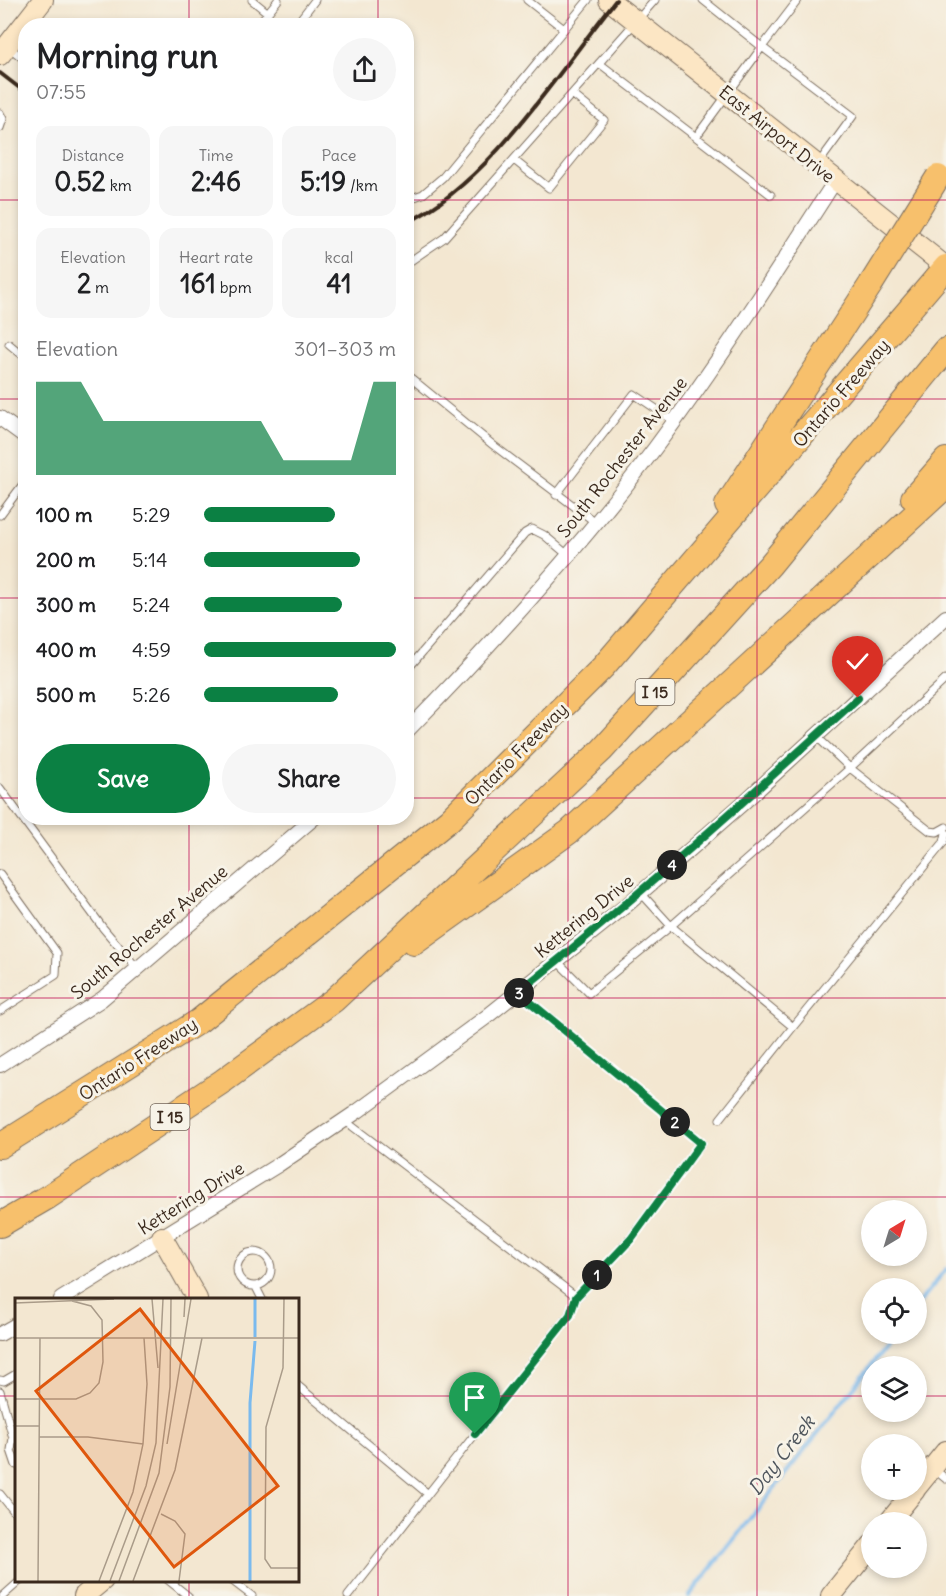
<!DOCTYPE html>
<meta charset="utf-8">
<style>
:root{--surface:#fff;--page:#f6f6f6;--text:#202124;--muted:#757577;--accent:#0b8043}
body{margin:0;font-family:Delius,sans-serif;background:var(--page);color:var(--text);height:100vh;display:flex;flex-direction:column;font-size:22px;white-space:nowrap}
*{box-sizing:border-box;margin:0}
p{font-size:20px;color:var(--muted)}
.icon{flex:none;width:33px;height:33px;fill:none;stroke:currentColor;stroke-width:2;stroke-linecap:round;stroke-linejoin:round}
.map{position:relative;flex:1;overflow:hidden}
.drawer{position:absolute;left:18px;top:18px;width:396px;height:807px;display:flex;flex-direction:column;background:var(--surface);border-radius:24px;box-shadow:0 3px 9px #0003}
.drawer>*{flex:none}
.needle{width:39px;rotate:38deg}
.tools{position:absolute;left:861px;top:1200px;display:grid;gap:12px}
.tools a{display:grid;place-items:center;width:66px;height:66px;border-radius:50%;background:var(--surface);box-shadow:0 3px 9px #0003;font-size:30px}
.pin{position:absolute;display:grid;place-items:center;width:51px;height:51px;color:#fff;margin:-62px -26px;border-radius:50% 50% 50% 0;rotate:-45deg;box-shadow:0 0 6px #0007}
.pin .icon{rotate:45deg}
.km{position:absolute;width:30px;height:30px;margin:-15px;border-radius:50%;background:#222;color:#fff;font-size:16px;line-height:30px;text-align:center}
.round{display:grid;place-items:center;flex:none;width:63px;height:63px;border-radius:32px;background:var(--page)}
.headline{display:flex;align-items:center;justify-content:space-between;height:102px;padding:0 18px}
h1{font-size:33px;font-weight:700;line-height:45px}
.metrics{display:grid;grid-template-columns:repeat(3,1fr);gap:9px;height:102px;padding:6px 18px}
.metrics div{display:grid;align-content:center;border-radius:15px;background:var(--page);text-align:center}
.metrics b{font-size:26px;font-weight:700}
.metrics small{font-size:16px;font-weight:400}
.metrics p{font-size:16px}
.chart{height:168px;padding:12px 18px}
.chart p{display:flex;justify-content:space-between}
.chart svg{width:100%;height:108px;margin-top:6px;fill:var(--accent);opacity:.7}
.primary-button{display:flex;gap:12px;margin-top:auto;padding:12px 18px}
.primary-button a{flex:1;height:69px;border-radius:36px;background:var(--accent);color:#fff;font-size:24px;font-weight:700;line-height:69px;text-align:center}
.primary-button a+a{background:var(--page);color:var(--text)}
ul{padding:0 18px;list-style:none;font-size:20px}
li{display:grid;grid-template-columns:96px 72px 1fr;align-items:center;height:45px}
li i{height:15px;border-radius:8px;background:var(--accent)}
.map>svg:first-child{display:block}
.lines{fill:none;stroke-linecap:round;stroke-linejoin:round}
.stream{stroke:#7abaee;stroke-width:4}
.lane-casing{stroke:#7b6c5d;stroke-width:9}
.street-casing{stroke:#7b6c5d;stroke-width:16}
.secondary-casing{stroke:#7b6c5d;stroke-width:22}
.highway-casing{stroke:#7b6c5d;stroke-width:26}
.lane{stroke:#fff;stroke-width:7}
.street{stroke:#fff;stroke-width:14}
.secondary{stroke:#fce6c4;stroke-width:20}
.highway{stroke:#f7c06c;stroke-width:24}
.rail{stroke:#3b2a1e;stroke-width:4}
.highway-bridge-casing{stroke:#7b6c5d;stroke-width:26;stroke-linecap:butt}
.highway-bridge{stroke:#f7c06c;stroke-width:24}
.route-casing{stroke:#fff;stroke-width:12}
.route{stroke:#0b8043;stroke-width:8}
.grid{fill:none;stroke:#c2185b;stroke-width:1.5;stroke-opacity:0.55}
.labels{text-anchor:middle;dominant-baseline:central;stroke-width:6;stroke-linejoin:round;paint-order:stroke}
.shield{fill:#f7f3e8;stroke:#73665b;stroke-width:1.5}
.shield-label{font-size:16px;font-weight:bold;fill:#3b2a1e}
.street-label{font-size:18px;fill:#3b2a1e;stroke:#f7f3e8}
.water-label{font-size:20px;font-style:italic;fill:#4e555c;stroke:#f7f3e8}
.inset-river{fill:none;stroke:#7abaee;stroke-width:3}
.inset-road{fill:none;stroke:#a99b89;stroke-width:1.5}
.view{fill:#df570d;fill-opacity:0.15;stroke:#df570d;stroke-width:3}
.inset-edge{fill:none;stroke:#3b2a1e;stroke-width:3}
</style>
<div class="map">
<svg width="946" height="1596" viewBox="0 0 946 1596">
<rect width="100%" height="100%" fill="#f7f3e8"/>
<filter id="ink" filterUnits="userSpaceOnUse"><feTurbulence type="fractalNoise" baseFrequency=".0167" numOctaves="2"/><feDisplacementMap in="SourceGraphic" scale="12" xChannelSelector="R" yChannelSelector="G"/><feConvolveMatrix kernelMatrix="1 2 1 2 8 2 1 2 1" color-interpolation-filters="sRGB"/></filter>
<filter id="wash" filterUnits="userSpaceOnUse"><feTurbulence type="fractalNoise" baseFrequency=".008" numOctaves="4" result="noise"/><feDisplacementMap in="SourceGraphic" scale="24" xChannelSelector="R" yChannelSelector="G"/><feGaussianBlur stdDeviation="1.35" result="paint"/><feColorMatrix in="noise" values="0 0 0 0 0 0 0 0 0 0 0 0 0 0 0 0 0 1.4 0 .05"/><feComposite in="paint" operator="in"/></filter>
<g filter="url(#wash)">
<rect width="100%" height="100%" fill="#f3e7d1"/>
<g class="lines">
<path class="stream" d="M916,1307L946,1269
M689,1596L896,1334"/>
</g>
</g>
<g filter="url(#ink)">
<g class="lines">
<g class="lane-casing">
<path id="lane" d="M252,0L268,13
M527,0L564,29
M798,0L762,47L853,116L818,164
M257,26L278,0
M295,26L315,0
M9,47L26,61
M599,63L696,137L762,47L703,0
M0,113L3,119L0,128
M696,137L771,195
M514,160L549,188L604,120L572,94
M406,200L423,194L443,177L588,0
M406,264L444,238L655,0
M9,344L26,358
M406,374L493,445L595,522
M556,495L634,394L674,421
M0,515L26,480
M406,671L525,533L532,529L544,535L569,556
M816,736L850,768L930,831L937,832L946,827
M0,788L103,928L137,968
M0,874L57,953L56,975L0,1011
M641,893L671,926L850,768L946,679
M557,961L589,993L671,926L793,1027L944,842L946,833
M518,992L701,1143L631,1238L577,1297
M720,1119L793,1027
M237 1269a17 17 0 1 1 34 0a17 17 0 1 1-34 0Z
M256,1287L262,1299
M0,1380L4,1381L16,1374
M297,1385L428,1494L569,1315L577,1297L344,1120
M0,1391L13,1438L11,1450L16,1465
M934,1469L946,1479
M0,1494L16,1514
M168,1580L188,1596
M231,1580L252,1596
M3,1596L21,1580
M348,1596L428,1494"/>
</g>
<g class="street-casing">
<path id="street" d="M0,418L26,437
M406,732C494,642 579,549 655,448C719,362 777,271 835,181
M0,1065L102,999L314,818
M61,1299L278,1165L358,1111L485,1018L628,904L742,804L946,617
M0,1334L16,1325"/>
</g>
<g class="secondary-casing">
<path id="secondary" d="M609,0L946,267
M0,55L43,0
M162,1237L197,1299
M916,1488L946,1451
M889,1522L915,1490
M84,1596L103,1580
M831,1596L872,1545"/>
</g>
<g class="highway-casing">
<path id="highway" d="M913,498L946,460
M727,505L871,284
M414,943L569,832L946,486
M0,1146L199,1021L449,820L603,667L946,267
M0,1225L48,1197L223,1081L334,1000L602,750L770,565L946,350"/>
</g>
<use href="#lane" class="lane"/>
<use href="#street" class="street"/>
<use href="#secondary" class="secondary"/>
<use href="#highway" class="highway"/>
<path class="rail" d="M0,73L26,93
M406,223C489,184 559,71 616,0"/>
<g class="highway-bridge-casing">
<path id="highway-bridge" d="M871,284L938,177"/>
</g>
<use href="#highway-bridge" class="highway-bridge"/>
</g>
</g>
<g class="lines" filter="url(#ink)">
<g class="route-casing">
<path id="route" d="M475,1434L570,1315L576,1297L631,1239L701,1143L518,992C636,899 747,799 858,698"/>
</g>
<use href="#route" class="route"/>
</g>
<path class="grid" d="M189,0V26M378,0V26M568,0V1596M757,0V1596M0,200H26M406,200H946M0,399H26M406,399H946M0,598H26M406,598H946M0,798H26M406,798H946M189,818V1299M378,818V1596M0,998H946M0,1197H946M0,1396H16M297,1396H872M916,1396H946M189,1580V1596"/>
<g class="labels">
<g class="shield">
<rect x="635.5" y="679" width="39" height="26" rx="4.5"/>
<rect x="150.5" y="1104" width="39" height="26" rx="4.5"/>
</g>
<g class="shield-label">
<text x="655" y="692">I 15</text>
<text x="170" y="1117">I 15</text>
</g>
<g class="street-label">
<text transform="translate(777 134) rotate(39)">East Airport Drive</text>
<text transform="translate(841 393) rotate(-49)">Ontario Freeway</text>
<text transform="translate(622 457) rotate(-52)">South Rochester Avenue</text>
<text transform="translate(516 754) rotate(-45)">Ontario Freeway</text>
<text transform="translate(584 916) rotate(-39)">Kettering Drive</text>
<text transform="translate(149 932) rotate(-40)">South Rochester Avenue</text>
<text transform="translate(138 1059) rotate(-33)">Ontario Freeway</text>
<text transform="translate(191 1198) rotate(-32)">Kettering Drive</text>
</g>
<g class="water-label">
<text transform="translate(781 1455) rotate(-52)">Day Creek</text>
</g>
</g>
<g transform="translate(15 1298)">
<rect width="284" height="284" fill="#f3e7d1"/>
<path class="inset-river" d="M240,1V39M235,283V105L240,43"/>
<path class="inset-road" d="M137,1L143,70M269,1L268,70L251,129L250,261L256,270H284M0,5L99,1M169,19L170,1M0,40H284M0,101H61L75,95L84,85L88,64L87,22L76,8L57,3M0,128H25M24,139H73L128,146M152,146L176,1M146,216L160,223L170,236L164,283M23,283L25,40M84,283L118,194L128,146L132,86L129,40M95,283L131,188L141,145L148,1M104,283L144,175L155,89L156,1M118,283L160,172L187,40"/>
<path class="view" d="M125,11L263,188L159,269L21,93Z"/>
<rect width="284" height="284" class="inset-edge"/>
</g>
</svg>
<div class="tools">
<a><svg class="needle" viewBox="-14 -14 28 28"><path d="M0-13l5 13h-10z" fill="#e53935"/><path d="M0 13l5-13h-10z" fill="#757577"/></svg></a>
<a><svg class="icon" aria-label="locate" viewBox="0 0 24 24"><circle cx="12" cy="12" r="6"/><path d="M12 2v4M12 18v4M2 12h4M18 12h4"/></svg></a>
<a><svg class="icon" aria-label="layers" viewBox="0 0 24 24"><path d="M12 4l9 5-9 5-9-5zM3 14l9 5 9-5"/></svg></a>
<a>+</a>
<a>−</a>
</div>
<div class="pin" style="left:475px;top:1434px;background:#1e9e55"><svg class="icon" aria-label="arrive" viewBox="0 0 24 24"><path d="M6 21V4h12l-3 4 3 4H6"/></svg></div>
<div class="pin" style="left:858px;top:698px;background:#d93025"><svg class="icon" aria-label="check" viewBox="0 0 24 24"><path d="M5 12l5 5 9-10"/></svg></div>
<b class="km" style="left:597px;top:1275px">1</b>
<b class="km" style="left:675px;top:1122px">2</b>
<b class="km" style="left:519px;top:993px">3</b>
<b class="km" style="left:672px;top:865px">4</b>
<section class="drawer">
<div class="headline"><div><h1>Morning run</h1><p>07:55</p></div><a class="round"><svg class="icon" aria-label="share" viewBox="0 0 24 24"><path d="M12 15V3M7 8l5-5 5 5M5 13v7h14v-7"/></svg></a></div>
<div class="metrics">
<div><p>Distance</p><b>0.52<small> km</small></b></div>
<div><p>Time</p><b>2:46</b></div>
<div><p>Pace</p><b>5:19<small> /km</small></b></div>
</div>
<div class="metrics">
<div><p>Elevation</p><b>2<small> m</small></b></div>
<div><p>Heart rate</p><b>161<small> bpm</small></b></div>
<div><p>kcal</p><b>41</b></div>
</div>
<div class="chart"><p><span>Elevation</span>301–303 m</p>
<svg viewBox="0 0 160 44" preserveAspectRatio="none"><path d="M0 44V6L10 6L20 6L30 22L40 22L50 22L60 22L70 22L80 22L90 22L100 22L110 38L120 38L130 38L140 38L150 6L160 6V44z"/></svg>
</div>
<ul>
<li><b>100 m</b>5:29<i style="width:68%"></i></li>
<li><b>200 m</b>5:14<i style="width:81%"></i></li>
<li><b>300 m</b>5:24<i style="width:72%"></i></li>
<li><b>400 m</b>4:59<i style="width:100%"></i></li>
<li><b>500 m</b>5:26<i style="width:70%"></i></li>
</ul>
<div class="primary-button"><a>Save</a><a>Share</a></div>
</section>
</div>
